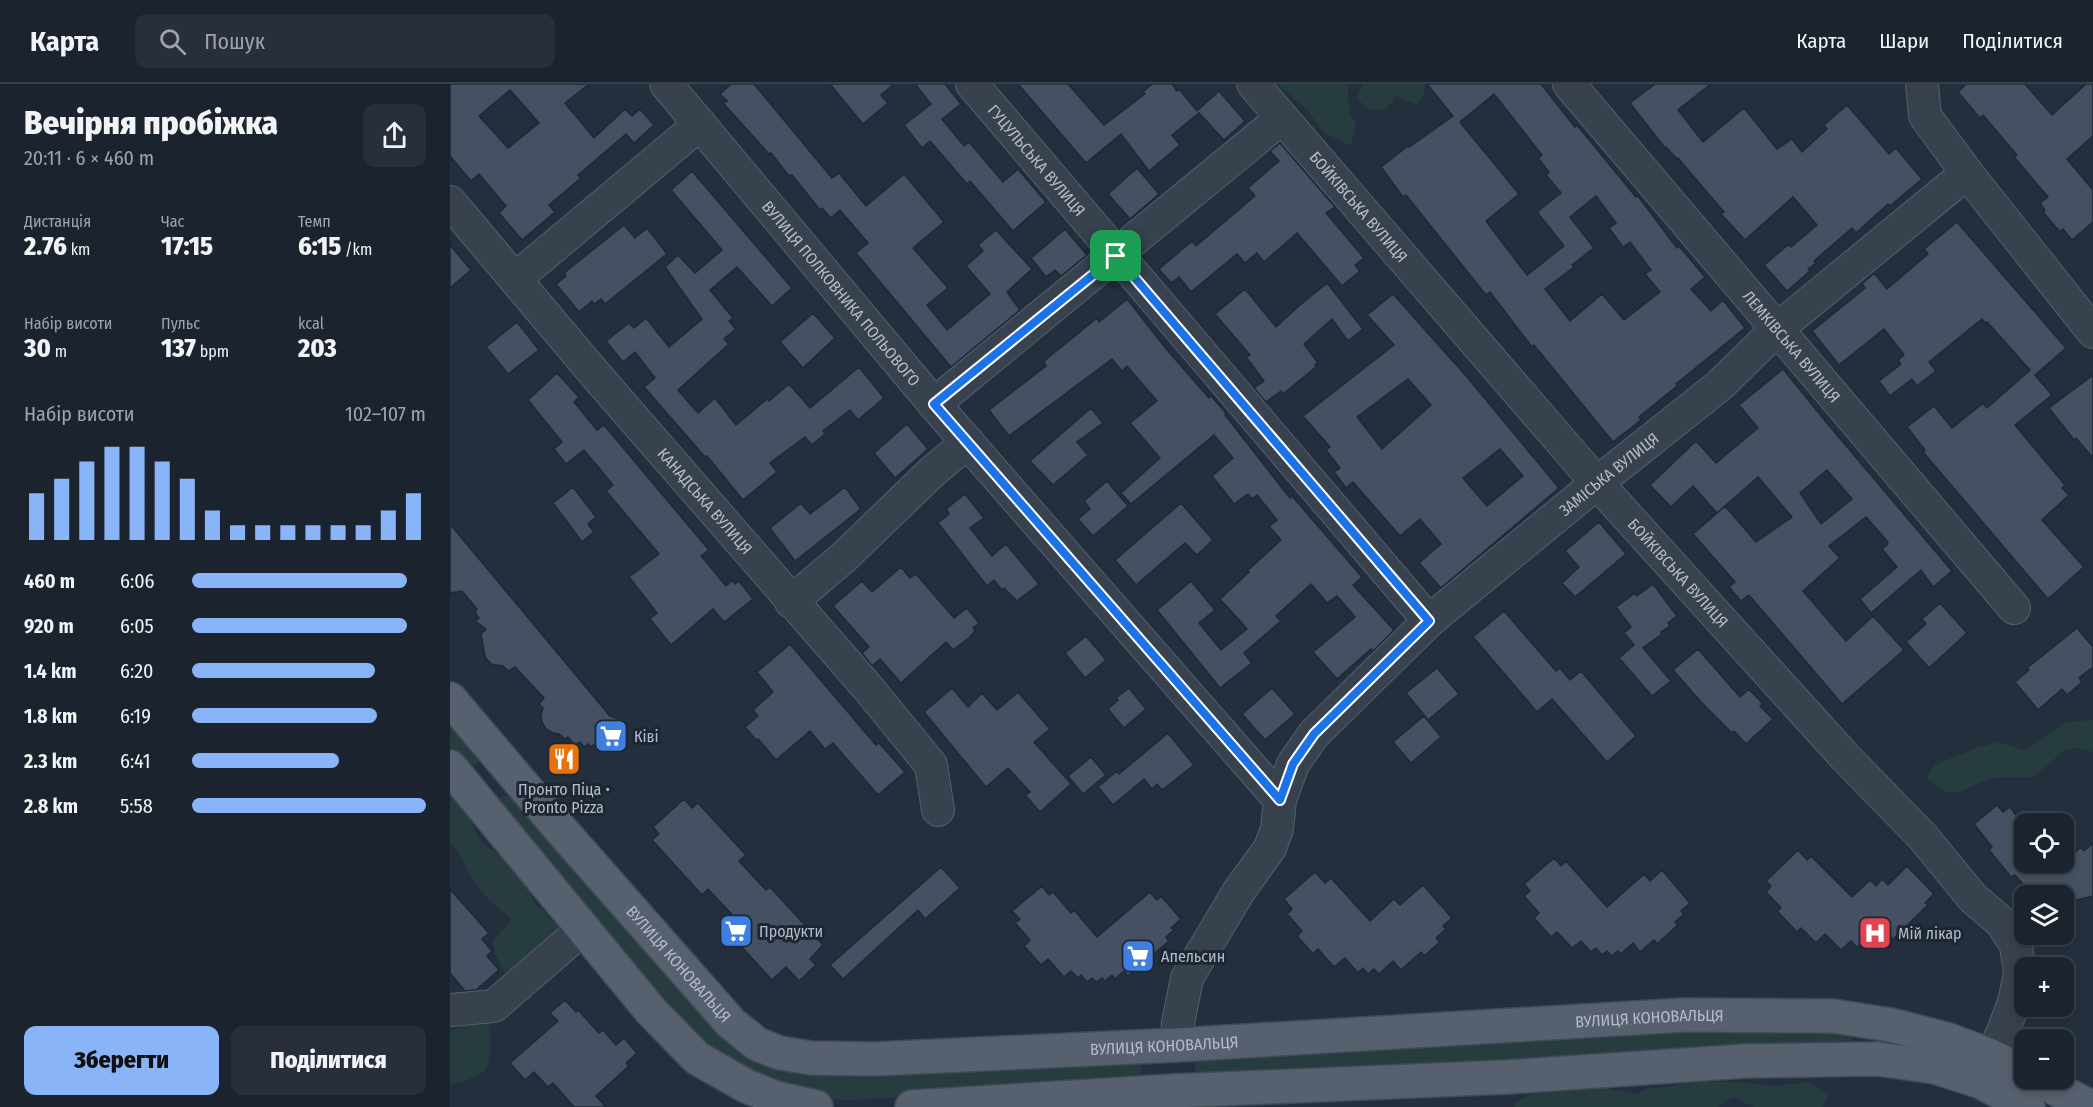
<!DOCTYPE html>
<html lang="uk">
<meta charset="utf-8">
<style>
:root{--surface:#1b232e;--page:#282f3a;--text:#f1f3f6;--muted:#a0a4aa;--line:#39404a;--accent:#8ab4f8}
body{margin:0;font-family:"Fira Sans Condensed",sans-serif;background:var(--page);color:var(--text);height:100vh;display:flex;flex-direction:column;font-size:22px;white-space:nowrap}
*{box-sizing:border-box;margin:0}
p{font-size:20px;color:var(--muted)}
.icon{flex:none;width:33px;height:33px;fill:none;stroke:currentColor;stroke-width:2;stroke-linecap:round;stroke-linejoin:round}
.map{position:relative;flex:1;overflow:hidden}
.details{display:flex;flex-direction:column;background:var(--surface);width:450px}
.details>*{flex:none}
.fabs{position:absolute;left:1564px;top:729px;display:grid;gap:12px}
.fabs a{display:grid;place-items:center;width:60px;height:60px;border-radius:12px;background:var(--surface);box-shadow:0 3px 9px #0003,0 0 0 2px var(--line);font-size:30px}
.pin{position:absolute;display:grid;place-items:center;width:51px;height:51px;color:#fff;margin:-26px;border-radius:12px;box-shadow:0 3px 9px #0006}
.round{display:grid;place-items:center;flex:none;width:63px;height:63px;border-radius:12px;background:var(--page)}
.head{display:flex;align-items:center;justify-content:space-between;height:102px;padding:0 24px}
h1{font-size:33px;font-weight:800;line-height:45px}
.figures{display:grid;grid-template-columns:repeat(3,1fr);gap:9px;height:102px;padding:6px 24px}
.figures div{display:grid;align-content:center}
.figures b{font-size:26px;font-weight:800}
.figures small{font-size:16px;font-weight:400}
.figures p{font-size:16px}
.chart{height:168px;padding:12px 24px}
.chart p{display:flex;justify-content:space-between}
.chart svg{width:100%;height:108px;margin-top:6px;stroke:var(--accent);stroke-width:6}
.cta{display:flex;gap:12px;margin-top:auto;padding:12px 24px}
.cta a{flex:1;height:69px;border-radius:12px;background:var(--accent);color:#111;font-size:24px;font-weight:800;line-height:69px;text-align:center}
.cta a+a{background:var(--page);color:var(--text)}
ul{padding:0 24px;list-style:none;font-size:20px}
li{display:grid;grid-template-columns:96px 72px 1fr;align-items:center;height:45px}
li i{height:15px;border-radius:8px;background:var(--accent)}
header{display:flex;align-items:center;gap:36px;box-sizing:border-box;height:84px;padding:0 30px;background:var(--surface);border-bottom:2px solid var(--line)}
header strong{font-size:28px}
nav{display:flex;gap:33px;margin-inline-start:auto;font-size:21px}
.search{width:420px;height:54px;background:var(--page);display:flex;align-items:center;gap:15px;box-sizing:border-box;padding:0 21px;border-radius:12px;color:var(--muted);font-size:22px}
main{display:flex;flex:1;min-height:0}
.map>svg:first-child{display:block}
.green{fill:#263c3f}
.building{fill:#455162;stroke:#1f2835;stroke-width:1.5;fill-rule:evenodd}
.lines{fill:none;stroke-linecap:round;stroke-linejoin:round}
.minor-casing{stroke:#565f6c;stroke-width:34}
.major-casing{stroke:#414a57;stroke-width:36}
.minor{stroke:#38414e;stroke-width:32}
.major{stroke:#56606e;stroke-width:33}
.route-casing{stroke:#fff;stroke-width:12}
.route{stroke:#1a73e8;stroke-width:8}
.labels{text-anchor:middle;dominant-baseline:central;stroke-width:6;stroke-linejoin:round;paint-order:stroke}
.street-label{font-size:16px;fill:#b4bcc9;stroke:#1d2633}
.poi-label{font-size:16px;fill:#b4bcc9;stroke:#1d2633;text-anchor:start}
</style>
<header>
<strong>Карта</strong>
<div class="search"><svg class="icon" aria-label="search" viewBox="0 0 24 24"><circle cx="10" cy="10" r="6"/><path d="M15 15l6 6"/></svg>Пошук</div>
<nav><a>Карта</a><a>Шари</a><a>Поділитися</a></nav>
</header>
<main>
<section class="details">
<div class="head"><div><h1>Вечірня пробіжка</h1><p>20:11 · 6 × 460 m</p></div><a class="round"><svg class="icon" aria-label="share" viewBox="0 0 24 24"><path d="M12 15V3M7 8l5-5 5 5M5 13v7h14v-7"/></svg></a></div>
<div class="figures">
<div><p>Дистанція</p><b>2.76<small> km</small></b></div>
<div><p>Час</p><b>17:15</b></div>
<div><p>Темп</p><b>6:15<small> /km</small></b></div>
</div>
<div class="figures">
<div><p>Набір висоти</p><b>30<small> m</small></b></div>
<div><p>Пульс</p><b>137<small> bpm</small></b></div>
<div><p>kcal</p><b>203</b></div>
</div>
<div class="chart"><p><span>Набір висоти</span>102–107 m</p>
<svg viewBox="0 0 160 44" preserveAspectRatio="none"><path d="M5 44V25M15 44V19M25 44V12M35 44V6M45 44V6M55 44V12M65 44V19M75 44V32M85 44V38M95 44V38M105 44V38M115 44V38M125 44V38M135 44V38M145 44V32M155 44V25"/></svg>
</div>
<ul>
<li><b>460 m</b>6:06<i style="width:92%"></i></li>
<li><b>920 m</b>6:05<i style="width:92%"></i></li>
<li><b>1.4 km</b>6:20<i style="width:78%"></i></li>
<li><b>1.8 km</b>6:19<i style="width:79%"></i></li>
<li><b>2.3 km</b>6:41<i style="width:63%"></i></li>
<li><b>2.8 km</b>5:58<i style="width:100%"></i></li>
</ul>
<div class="cta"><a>Зберегти</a><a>Поділитися</a></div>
</section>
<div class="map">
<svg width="1643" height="1023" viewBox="0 0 1643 1023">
<rect width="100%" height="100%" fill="#242f3e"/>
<path class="green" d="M828,0H897L900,32L906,38L901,62L874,49L857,26Z
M913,0H975L974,11L967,21L944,12L945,14L935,26L917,25L907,14Z
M0,633L35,674L21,684L0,671Z
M1643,636V668L1628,664L1614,667L1583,693L1541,694L1508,709L1494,707L1477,694L1485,681L1526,664L1549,658L1574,666L1617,638Z
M0,710C18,720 19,740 31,756C40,769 57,773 67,785C75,794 81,812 87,823L93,826L114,851L69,889H55L46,872L42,857L53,846L61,835C50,825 38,815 29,804C19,792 10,766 0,759Z
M66,711L294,965L688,978L692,984L690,995L523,1010L398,1016L368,1014L255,968L46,717L53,712Z
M29,933L37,936C43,955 42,968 36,986L14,998L0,1000V948Z
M1402,947L1400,966L750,993L745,986V978L749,973L1132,948Z
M1252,998H1288L1323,1002L1359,998L1379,1011L1373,1023H1304L1283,1013L1268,1023H1065V1019L1086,1008L1119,1004H1155L1185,1010L1197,1005Z"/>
<path class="building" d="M0,0H139L115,19L144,54L175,25L182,32L190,25L204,41L184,59L176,50L128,91L131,94L99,121L105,128L72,156L49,129L56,122L29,90L21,97L0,72ZM60,6L89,39L58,64L29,32Z
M281,0H304L382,94L389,89L416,122L454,90L494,138L463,164L498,204L477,221L497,246L540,210L516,182L533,167L528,161L546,146L582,185L557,208L570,226L501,283L406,169L418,159L390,126L381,134L372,124L370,126L342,91L339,92L321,69L319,70L273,19L277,17L270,10Z
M380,0H444L431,11L438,19L413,40Z
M465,0H495L511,20L492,35L514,62L519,58L553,98L568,85L596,118L563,147L520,97L517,100L480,57L472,64L454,41L481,20Z
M568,0H618L654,41L695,10L693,8L702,0H722L727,7L729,5L747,27L769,7L795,37L774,56L749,29L722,51L730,61L699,87L671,50L636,79Z
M977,0H1091L1125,43L1127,41L1186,113L1188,112L1227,164L1229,162L1255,193L1241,205L1261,227L1273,216L1295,244L1226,300L1227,302L1189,333L1191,336L1163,358L1084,261L1082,263L1040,208L1036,211L956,111L953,113L931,83L958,62L959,63L1003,32ZM1044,10L1092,71L1088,74L1099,88L1096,91L1111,109L1087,128L1114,162L1077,191L1036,137L1069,110L1010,38ZM1146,112L1166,139L1159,144L1173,163L1180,158L1201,186L1195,190L1210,208L1174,236L1152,210L1120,237L1095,205L1124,183L1122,181L1144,164L1120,133Z
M1205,0H1261L1228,26L1253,58L1294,24L1327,65L1342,55L1352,68L1377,45L1374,41L1397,21L1439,70L1446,64L1472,95L1440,122L1438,120L1406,149L1402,144L1364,177L1366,179L1358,185L1360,187L1337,207L1314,181L1339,160L1341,163L1367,141L1343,113L1295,156L1271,130L1274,128L1228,74L1227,75L1216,63L1215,64L1180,19Z
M1516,0H1575L1602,31L1636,0H1643V52L1617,75L1643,106V138L1622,156L1613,145L1610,148L1593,128L1595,126L1590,119L1598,113L1564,73L1567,71L1533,31L1530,34L1508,8Z
M830,59L885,123L876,129L914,174L905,181L910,187L892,202L847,149L814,178L807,169L795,179L787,170L741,208L729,193L721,199L709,185L742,157L746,162L805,112L798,104L829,77L820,67Z
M687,84L709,110L680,135L658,110Z
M242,87L342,204L322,222L287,183L260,206L283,234L279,237L286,245L274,255L279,260L228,306L248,329L265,314L286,341L317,315L319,317L339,300L360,324L409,283L434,314L408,336L400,326L373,347L375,350L362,361L355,353L320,379L327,388L293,416L257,372L255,373L194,303L205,294L185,268L173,278L156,257L179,239L184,244L196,234L219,263L252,235L215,183L228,171L245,189L272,166L221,106Z
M1507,138L1616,264L1585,291L1602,311L1565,341L1615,401L1612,404L1619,411L1592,436L1634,483L1598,515L1473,368L1475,366L1457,343L1484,322L1502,344L1533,319L1537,324L1580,286L1537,238L1535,239L1532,235L1479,278L1486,287L1467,302L1462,295L1440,312L1429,297L1451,280L1448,276L1454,271L1434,245L1389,281L1362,247L1415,204L1412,200L1424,189L1437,205L1478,170L1474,165Z
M174,141L185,154L197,144L217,170L155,220L151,215L144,220L142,217L129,228L106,200L116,192L114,189Z
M615,145L637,171L611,192L605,186L596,193L581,174Z
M0,161L21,186L0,204Z
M877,199L913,245L898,257L882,235L854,260L868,279L865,281L866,283L833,310L831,307L816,318L804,304L814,297L796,273L800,271L765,230L795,205L826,243L850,221Z
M943,210L1017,293L1109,404L991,504L969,479L991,460L970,435L950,452L903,398L896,404L884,388L890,384L876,366L880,363L853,332L944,261L917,231ZM958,295L981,321L932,365L907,333ZM1050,365L1073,392L1037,422L1013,394Z
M677,215L718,267L759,314L761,312L776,329L775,331L840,414L842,412L912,493L903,501L944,546L923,567L921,565L887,595L863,568L905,533L887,512L877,519L861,500L826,532L831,537L794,569L802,579L770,604L707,526L741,497L765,526L749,539L771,566L797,545L770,515L799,488L798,486L831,456L819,442L827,436L807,411L802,415L798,410L784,420L762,392L783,374L764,351L681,420L671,409L710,374L680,339L707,317L677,282L672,287L662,275L559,352L539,326L596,282L594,277L647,234L649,238Z
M363,229L385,254L353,284L330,258Z
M67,238L89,266L58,290L36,263Z
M1333,285L1376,338L1502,487L1483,503L1471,486L1421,529L1410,515L1447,483L1432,465L1438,460L1437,457L1416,433L1379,462L1390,474L1353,507L1396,557L1423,532L1454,566L1392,620L1299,511L1291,517L1279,503L1285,498L1243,450L1275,422L1306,458L1342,433L1308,393L1267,429L1243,402L1221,423L1200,401L1246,357L1266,379L1308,344L1289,321ZM1377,386L1402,415L1371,440L1350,409Z
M107,289L129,313L124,318L147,346L154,341L259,466L251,472L276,502L282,496L285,500L289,497L303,515L274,538L263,525L221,561L200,535L207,529L179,493L209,470L156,407L163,401L134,366L116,380L104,365L112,358L78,316Z
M1643,291V374L1626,354L1624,356L1599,324Z
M641,324L653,339L627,358L638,371L603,401L580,377Z
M457,340L478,365L445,394L424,369Z
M657,397L678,422L643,452L628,435L640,425L634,417Z
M123,403L146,433L138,440L144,448L132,458L103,419Z
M395,403L411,425L345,477L320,444L351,419L360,430Z
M515,410L534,434L520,444L542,472L556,460L589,500L567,517L554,504L552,506L544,496L537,502L488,439L499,430L496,425Z
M731,419L763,456L747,471L735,459L686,501L665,476Z
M1149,438L1176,470L1125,513L1112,499L1129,483L1115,467Z
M0,440L160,632L169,635L173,641L170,648L166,650L157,649L141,663L138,660L134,663L130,658L125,661L118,653L115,655L109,650L103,649L96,645L92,638L91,632L93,624L89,620L94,614L65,583L58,587L53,582L41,580L35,573L31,550L36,545L25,537L29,534L25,528L27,525L12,507L0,509Z
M451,483L460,494L466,490L504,534L517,524L529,539L523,544L525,547L519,554L503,566L496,558L451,599L430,575L422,582L412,569L419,563L383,522L412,497L422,508Z
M1203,500L1227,532L1218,539L1220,542L1211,548L1212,550L1193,564L1221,597L1202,612L1169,574L1184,561L1174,549L1181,543L1166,523L1185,509L1187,512Z
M1490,519L1517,549L1479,584L1456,558L1476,540L1472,535Z
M1054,527L1106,587L1110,584L1120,596L1131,587L1186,652L1157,678L1102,615L1087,628L1023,553Z
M1627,544L1643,563V583L1629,594L1632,598L1617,611L1612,605L1588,626L1565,598L1579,586L1577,584Z
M636,552L656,576L635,594L615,569Z
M340,560L426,661L429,659L455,688L428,711L383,659L375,665L360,647L326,676L308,655L306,656L295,643L308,632L303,626L323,608L307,588Z
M1248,565L1290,613L1299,605L1313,620L1310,622L1323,635L1296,660L1284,647L1282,649L1251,618L1223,586Z
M987,584L1009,610L978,636L956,609Z
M502,604L518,623L532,609L547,626L568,608L600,645L584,658L621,700L590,728L575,711L580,708L558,684L536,703L474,628Z
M679,604L696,625L674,644L658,625L668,616L666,614Z
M822,604L845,630L815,656L792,630Z
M974,632L991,653L961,679L943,658Z
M718,649L744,681L712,706L707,700L702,705L694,695L663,721L648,703L667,687L669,690Z
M641,673L656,691L633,710L618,692Z
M234,715L242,724L248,719L296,771L289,777L316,806L320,803L373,861L360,875L366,881L349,897L336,883L322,896L278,848L289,838L258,805L252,811L202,756L209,750L203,743Z
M1547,721L1553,728L1560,723L1566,731L1575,724V778H1614L1631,763L1634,767L1643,759V812L1614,819V812H1593L1577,805L1565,791L1561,793L1539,766L1542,763L1524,740Z
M1348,766L1357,776L1361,772L1402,813L1420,796L1426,802L1432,795L1438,801L1457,782L1484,810L1475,819L1478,821L1443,855L1440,852L1431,861L1425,854L1417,861L1413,857L1407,863L1401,857L1391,866L1375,850L1366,859L1351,844L1347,848L1327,827L1331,824L1316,808L1321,802L1316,797Z
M1104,774L1111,782L1116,777L1157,823L1194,790L1200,797L1212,786L1240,819L1231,827L1234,830L1225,838L1228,841L1207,860L1204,856L1190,868L1183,859L1171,870L1168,867L1162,872L1157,867L1152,871L1146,864L1141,868L1131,857L1122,864L1107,848L1101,853L1084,834L1089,829L1074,812L1080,807L1074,800Z
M491,783L510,804L475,835L468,826L393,895L380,881Z
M865,788L875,799L881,794L920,837L944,815L950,821L973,801L1002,834L993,842L996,845L986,854L990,858L974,872L971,868L951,886L943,877L929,890L924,885L918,890L913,884L908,889L895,874L884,883L868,865L863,870L847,852L852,847L837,830L842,825L834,815Z
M592,802L599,811L603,808L621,829L624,826L647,853L700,808L707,816L711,812L731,835L721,844L724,846L716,853L719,857L678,892L674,887L665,895L662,891L655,897L652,894L646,898L642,894L637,898L631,891L628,894L621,887L614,893L598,875L591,881L574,862L580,856L565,839L570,835L562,827Z
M0,805L39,849L32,855L42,867L37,872L49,886L26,906L15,907L0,889Z
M115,916L126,928L128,926L149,949L153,946L166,961L174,954L187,969L176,979L179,982L146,1012L156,1023H124L103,999L98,1003L84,988L75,996L60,979L108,937L100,929Z"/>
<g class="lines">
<g class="minor-casing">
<g id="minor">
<path id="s1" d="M216,0L484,320L830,716"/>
<path id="s2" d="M522,0L979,537"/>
<path id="s3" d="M803,0L1147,399L1396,674L1473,753L1523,814L1551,838L1566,861L1570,890L1564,918L1554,945L1531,997"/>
<path id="s4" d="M1119,0L1564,524"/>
<path d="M1472,0L1475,32L1517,89L1643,248"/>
<path id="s5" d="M0,118L144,289L418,604L481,681L488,726"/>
<path d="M65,195L250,40"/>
<path d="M484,320L832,34"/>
<path d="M341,518L394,473L482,388L518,358"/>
<path d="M0,926L44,922L133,845"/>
<path id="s6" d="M727,961L728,939L737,894L789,807L820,764L827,745L830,716L843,680L864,650L979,537L1147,399L1270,301L1327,245L1517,89"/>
</g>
</g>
<g class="major-casing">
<g id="major">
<path id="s7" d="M0,615L112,747L281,939L307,960L330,969L361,974L425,975L727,961L1235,931L1383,932L1441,941L1499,956L1541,972L1575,989"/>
<path d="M0,683L201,927L247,974L296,1002L326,1014L366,1023"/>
<path d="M1585,994L1641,1023"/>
<path d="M462,1023L723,1007L1057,993L1295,977L1428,975L1485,983L1531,998L1578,1023"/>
</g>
</g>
<use href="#minor" class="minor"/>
<use href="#major" class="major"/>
</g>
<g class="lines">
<g class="route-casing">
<path id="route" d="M666,172L979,537L864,650L843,680L830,716L484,320Z"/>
</g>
<use href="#route" class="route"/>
</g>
<defs>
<g id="supermarket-square" transform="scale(1.725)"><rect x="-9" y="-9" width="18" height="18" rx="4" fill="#3f7fe0" stroke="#1d2633"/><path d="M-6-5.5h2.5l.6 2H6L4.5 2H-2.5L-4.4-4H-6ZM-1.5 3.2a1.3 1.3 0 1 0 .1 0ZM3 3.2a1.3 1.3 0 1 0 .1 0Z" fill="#fff"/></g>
<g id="restaurant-square" transform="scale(1.725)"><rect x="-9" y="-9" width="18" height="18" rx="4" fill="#e8710a" stroke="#1d2633"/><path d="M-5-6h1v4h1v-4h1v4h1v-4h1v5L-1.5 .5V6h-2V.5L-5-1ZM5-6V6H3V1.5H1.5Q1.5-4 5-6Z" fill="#fff"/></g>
<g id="hospital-square" transform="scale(1.725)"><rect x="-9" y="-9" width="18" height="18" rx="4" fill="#e0444e" stroke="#1d2633"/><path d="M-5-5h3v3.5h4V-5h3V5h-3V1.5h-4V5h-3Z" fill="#fff"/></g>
</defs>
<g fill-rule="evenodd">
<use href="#supermarket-square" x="161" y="652"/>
<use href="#restaurant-square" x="114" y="675"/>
<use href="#supermarket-square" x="286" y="847"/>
<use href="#hospital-square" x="1425" y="849"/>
<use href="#supermarket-square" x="688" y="872"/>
</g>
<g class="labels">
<g class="street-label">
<text stroke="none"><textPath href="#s2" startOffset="100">ГУЦУЛЬСЬКА ВУЛИЦЯ</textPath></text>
<text stroke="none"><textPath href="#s3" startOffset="162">БОЙКІВСЬКА ВУЛИЦЯ</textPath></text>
<text stroke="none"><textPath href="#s1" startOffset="273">ВУЛИЦЯ ПОЛКОВНИКА ПОЛЬОВОГО</textPath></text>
<text stroke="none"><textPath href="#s4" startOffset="344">ЛЕМКІВСЬКА ВУЛИЦЯ</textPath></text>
<text stroke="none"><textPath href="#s6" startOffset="740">ЗАМІСЬКА ВУЛИЦЯ</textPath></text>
<text stroke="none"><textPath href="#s5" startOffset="393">КАНАДСЬКА ВУЛИЦЯ</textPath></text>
<text stroke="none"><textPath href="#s3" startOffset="648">БОЙКІВСЬКА ВУЛИЦЯ</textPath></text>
<text stroke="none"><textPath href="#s7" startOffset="350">ВУЛИЦЯ КОНОВАЛЬЦЯ</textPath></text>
<text stroke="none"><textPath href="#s7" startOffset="1358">ВУЛИЦЯ КОНОВАЛЬЦЯ</textPath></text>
<text stroke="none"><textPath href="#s7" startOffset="872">ВУЛИЦЯ КОНОВАЛЬЦЯ</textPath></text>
</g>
<g class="poi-label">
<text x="184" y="652">Ківі</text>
<text x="114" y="705" text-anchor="middle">Пронто Піца •<tspan x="114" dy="18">Pronto Pizza</tspan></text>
<text x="309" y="847">Продукти</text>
<text x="1448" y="849">Мій лікар</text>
<text x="711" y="872">Апельсин</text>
</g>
</g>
</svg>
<div class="fabs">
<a><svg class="icon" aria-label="locate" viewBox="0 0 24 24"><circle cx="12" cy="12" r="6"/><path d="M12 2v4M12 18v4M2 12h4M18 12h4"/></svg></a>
<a><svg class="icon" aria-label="layers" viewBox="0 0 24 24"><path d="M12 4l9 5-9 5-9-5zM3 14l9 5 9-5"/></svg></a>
<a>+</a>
<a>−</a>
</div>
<div class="pin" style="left:666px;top:172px;background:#1e9e55"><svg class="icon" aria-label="arrive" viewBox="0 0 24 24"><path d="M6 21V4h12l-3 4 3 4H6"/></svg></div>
</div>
</main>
